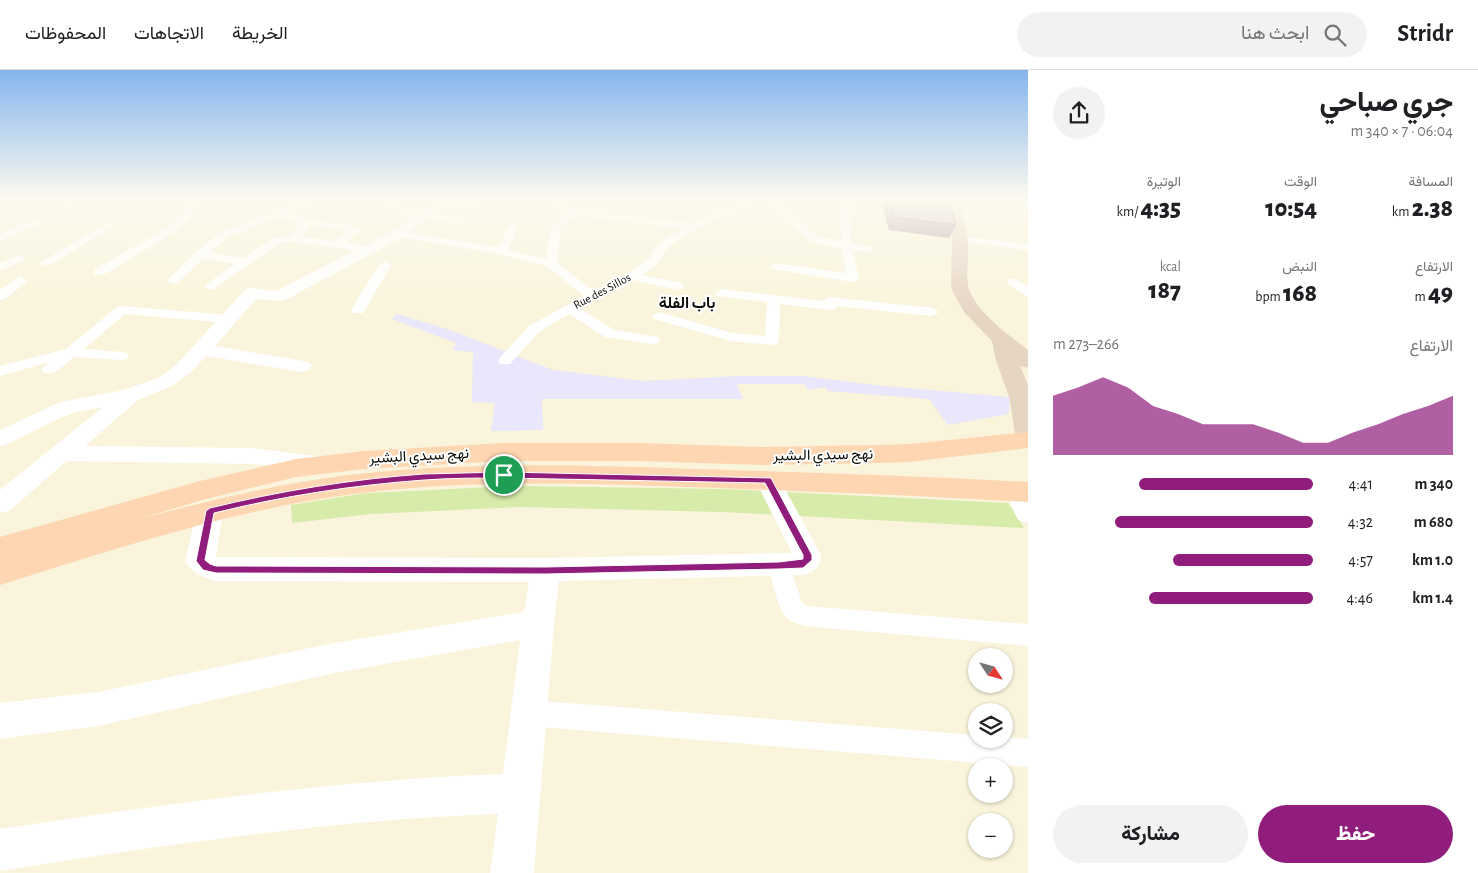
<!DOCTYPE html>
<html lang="ar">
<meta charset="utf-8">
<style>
:root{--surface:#fff;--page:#f2f2f2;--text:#202124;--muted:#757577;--line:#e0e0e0;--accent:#901c7b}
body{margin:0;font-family:"Alegreya Sans",Vazirmatn,sans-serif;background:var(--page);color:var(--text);direction:rtl;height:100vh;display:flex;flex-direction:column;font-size:19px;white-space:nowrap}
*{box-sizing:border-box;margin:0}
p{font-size:16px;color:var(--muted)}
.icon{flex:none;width:28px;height:28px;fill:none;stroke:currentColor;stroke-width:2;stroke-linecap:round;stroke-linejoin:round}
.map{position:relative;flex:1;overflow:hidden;direction:ltr}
.drawer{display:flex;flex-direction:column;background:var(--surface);width:450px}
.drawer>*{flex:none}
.needle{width:32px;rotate:126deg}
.buttons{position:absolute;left:968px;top:578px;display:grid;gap:10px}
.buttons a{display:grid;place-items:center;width:45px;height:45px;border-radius:50%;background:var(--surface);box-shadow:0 1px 4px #0004;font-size:25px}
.pin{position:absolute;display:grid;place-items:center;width:42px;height:42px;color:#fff;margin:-21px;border:2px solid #fff;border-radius:50%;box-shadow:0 1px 5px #0007}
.round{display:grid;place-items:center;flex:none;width:52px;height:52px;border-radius:26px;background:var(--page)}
.head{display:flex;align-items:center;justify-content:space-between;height:85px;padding:0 25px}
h1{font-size:28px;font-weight:800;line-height:38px}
.stats{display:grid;grid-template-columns:repeat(3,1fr);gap:8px;height:85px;padding:5px 25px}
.stats div{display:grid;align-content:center}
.stats b{font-size:25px;font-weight:800}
.stats small{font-size:14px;font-weight:400}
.stats p{font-size:14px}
.chart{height:140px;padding:10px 25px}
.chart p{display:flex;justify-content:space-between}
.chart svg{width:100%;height:90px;margin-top:5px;fill:var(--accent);opacity:.7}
.cta{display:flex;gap:10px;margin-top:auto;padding:10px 25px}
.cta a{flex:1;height:58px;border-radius:30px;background:var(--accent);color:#fff;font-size:20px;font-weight:800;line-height:58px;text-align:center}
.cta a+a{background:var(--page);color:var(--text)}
ul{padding:0 25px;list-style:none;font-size:16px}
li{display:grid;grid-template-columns:80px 60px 1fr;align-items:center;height:38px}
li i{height:12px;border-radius:6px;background:var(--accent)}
header{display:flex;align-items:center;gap:30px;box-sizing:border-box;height:70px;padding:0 25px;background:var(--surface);border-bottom:1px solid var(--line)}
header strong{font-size:24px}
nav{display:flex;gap:28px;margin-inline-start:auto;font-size:18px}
.search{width:350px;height:45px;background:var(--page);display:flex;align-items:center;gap:12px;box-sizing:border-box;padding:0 18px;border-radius:28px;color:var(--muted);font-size:19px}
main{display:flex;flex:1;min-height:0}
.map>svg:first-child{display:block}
.commercial{fill:#eae6fc}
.green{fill:#d7ebaa}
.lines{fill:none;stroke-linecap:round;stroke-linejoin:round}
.pedestrian{fill:#fff;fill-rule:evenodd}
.minor{fill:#fff;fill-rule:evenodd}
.secondary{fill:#e7d5c4;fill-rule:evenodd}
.primary{fill:#fed6b1;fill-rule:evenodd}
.wall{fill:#b49ea8}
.building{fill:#d1b8c3;stroke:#928188}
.route{fill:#901c7b;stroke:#fff;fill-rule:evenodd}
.labels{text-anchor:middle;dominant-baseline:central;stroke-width:4;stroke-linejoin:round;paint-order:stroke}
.far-street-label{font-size:12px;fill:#0d0b05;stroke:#fff}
.street-label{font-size:15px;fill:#0d0b05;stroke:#fff}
.far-district-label{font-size:16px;font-weight:bold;fill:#0d0b05;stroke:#fff}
</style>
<header>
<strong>Stridr</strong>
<div class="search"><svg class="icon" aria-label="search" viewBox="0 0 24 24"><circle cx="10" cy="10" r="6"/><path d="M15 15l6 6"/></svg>ابحث هنا</div>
<nav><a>الخريطة</a><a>الاتجاهات</a><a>المحفوظات</a></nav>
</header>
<main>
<section class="drawer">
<div class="head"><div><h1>جري صباحي</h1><p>06:04 · 7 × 340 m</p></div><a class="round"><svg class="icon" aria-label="share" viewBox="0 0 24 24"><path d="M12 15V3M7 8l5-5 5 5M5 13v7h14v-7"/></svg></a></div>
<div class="stats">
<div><p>المسافة</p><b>2.38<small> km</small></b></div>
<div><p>الوقت</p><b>10:54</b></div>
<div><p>الوتيرة</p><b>4:35<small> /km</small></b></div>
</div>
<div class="stats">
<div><p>الارتفاع</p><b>49<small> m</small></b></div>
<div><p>النبض</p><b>168<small> bpm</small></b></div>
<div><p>kcal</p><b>187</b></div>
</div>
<div class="chart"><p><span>الارتفاع</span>266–273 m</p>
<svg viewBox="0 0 160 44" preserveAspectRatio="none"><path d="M0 44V15L10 11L20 6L30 11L40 20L50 24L60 29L70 29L80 29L90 33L100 38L110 38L120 33L130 29L140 24L150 20L160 15V44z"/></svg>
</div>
<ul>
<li><b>340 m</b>4:41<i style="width:67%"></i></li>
<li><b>680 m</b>4:32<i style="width:76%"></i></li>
<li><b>1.0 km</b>4:57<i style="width:54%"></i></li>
<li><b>1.4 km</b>4:46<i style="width:63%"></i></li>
</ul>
<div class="cta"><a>حفظ</a><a>مشاركة</a></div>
</section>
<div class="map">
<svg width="1028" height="803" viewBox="0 0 1028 803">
<rect width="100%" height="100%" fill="#f9f4db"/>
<path class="commercial" d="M397,244L447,259L553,300L642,311L738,306H802L874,315L1010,327L1009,344L948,355L929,329L828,321L825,317L808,320L804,314H737L743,329H542L543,360L491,361L495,333L472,332L473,282L453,280L456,273L392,249Z"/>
<path class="green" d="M515,416L722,419L1008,433L1024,458L724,442L519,437L371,444L292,453L291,435L367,423Z"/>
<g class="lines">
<path class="pedestrian" d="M55,130H67L76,136L74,138H68Z
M187,130H197L190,148L175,162L103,205H95L93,202L95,199L167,158L181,147Z
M305,130H315L309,136L290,143L309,149L359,157L360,159L359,161L347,172L369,178L371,180L369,182L293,172L280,173L214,219L210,220L204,216L235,194L204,188L177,213L173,214L167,210L196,182L221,162ZM280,147L301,153L290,166L273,168L243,188L211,182L229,166ZM311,155L347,161L335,171L301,167Z
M373,130H395L397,132L394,135L406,139L462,148L467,151L462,154L404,145L384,137L383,134Z
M544,130H557L580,141L692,153L747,130H760L697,158L667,178L658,193L642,205L682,213L684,216L682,219L678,220L634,210L579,238L614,260L658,267L660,270L658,273L653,274L605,267L569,244L539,262L510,294H500L498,291L500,288L529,256L584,226L547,196L494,183L398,167L393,164L398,161L498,177L508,157L513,154L518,157L508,180L546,189L551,156L568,142ZM575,146L683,158L658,174L649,189L621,208L594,221L557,193L561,157Z
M764,130H775L818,167L841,171V130H851V173L872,177L874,179L868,182L852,180L859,208L857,211L853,212L772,199L770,197L772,195L776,193L846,203L841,178L811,172Z
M1016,130H1028V134L1018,132Z
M441,131L482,136L487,139L482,142L438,136V132Z
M39,147L43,148V152L0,172V165Z
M111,150L115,151L116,153L115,155L50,195H42L40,193Z
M960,166L1028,174V180L956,171L955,169Z
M20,185L26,188L24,190L0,201V193Z
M385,191L391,195L365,240L363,243H353L351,240L379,195Z
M21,206L27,210L25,213L5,229L0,230V220Z
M1013,208L1028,217V227L1009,215L1007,212L1009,209Z
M721,219L823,231L829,227L932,238L939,242L932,246L837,236L836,239L831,240L780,234L779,271L777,274L772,275L731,271L654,249L652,246L659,242L732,263L765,266L767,232L717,226L715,223Z
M122,236L228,245L235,249L228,253L125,244L84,279L122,282L127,283L129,286L127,289L122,290L74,287C65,294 56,306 44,303L41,300L49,292L0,306V296L66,279L117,237Z
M779,486L787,489L802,532L807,536L1028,554V576L805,556C799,554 791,552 787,548C777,538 772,509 768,495L771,489Z
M529,630L976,665V669H1004V667L1028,669V697L529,656L519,652L515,643L519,634Z"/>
<path class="minor" d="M438,130H452L403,167L285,230L279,231L256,229L215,276L309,292L312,296L309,300L302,302L206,286L191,302L174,315L138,330L85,376L253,378L331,388L334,394L331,400L322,402L253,394L67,391L9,441L0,443V420L103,337L73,343L60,348L8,374L0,376V360L60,332L124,320L160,307L177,294L246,219L252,218L276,221L393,161Z
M768,401L777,404L821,485C822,497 813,502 803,505L559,511L554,554L534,803H490L498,744C331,750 165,775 0,801V759C167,734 334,710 503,704L520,570L334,603L98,656L0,669V633L98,622L334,573L524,542L529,512L216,511C202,507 193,504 185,491L197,441L201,434L210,431L219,434L223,441L216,487L546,488L792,483L755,410L759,404Z
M1018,412L1028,416V453L1018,450L1005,421L1009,415Z"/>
<path class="secondary" d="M944,130H958C963,145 968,160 968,176C969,190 965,205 969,219C978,244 1008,264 1028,280V298L1020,296L1028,315V372L1019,370L1015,364L1010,330L996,290L992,271L964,242L951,218L952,167Z"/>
<path class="primary" d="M1028,362V378L909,392L876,393L763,395L638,391H503L364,399L296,407L202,430L139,449C206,431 273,415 341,406C459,391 578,395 696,399C807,402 917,406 1028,412V432C915,425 802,421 688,417C572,413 454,409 339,426C223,443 111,480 0,515V467L200,411L296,389L364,381L503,373H638L763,377L876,375L909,374Z"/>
</g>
<path class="wall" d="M880,130H949L956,155L949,168L889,160Z"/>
<path class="building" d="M889,130H949L956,155L895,147Z"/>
<linearGradient id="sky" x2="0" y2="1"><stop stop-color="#85b5ee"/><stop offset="0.53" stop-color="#fcfaef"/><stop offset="1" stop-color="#fcfaef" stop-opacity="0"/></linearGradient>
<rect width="1028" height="243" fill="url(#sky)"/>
<path class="route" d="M504,402L771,408L812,485V490L803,498L779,499L546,504L216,503L203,500L196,491L206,441L210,438C280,421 352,409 424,404C451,403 477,403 504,402ZM504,408L765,413L803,485V489L779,492L546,497L216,496L210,494L205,490L214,443C283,426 354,415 424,410C451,408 477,408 504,408Z"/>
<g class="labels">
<g class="far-street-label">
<text transform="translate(602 221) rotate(-28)">Rue des Sillos</text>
</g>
<g class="street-label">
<text transform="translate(823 385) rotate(-1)">نهج سيدي البشير</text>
<text transform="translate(419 386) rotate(-3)">نهج سيدي البشير</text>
</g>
<g class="far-district-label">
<text x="687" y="233">باب الفلة</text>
</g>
</g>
</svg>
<div class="buttons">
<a><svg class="needle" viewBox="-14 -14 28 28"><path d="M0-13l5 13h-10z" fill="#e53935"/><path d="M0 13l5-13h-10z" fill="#757577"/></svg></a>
<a><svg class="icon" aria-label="layers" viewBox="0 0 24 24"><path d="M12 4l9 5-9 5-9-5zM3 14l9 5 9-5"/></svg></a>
<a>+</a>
<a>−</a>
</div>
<div class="pin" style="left:504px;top:405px;background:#1e9e55"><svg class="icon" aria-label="arrive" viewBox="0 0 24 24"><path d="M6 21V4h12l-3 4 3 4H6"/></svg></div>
</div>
</main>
